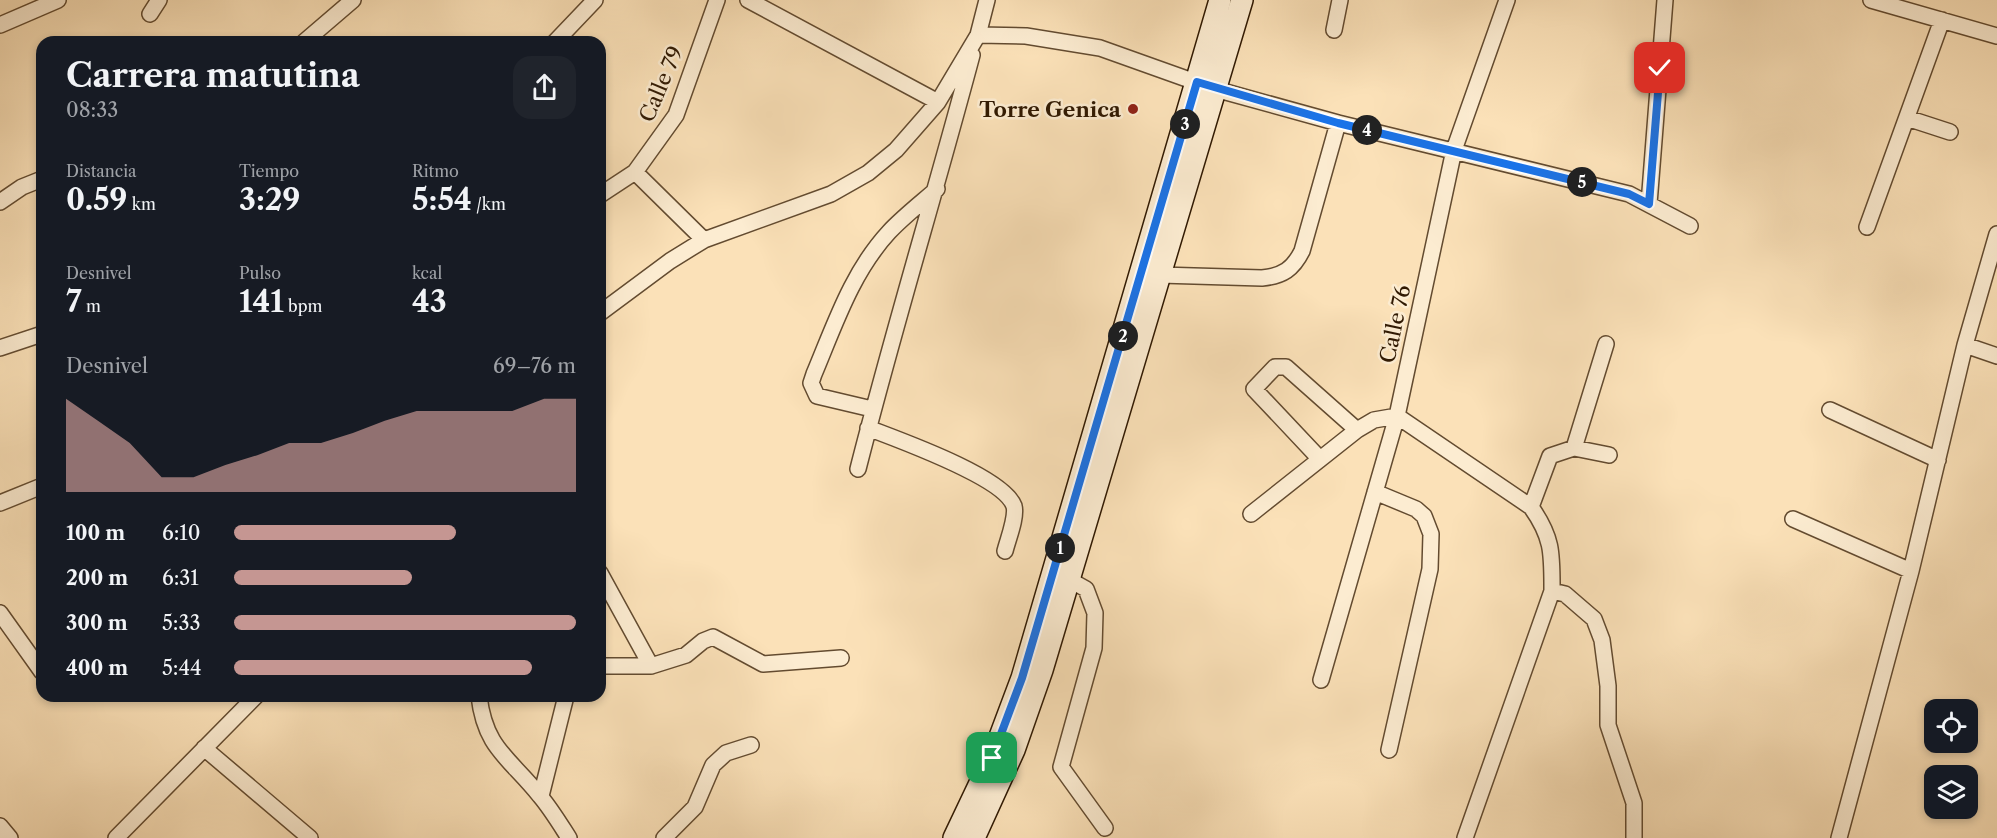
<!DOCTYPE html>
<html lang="es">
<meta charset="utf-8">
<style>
:root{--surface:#171b24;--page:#20242c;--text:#f1f3f6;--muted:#9ea1a6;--accent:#c59692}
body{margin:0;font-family:"Libre Caslon Text",serif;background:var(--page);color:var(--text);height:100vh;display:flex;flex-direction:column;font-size:22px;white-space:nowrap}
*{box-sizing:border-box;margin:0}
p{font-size:20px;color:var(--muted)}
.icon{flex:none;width:33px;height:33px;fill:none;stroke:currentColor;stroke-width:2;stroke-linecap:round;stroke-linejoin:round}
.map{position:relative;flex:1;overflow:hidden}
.panel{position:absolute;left:36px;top:36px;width:570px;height:666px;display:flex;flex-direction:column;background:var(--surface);border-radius:18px;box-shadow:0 3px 9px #0003}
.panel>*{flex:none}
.controls{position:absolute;left:1924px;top:699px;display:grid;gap:12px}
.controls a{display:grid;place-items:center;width:54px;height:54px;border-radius:12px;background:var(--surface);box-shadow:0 3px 9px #0003;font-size:30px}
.pin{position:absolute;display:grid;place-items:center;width:51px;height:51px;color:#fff;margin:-26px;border-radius:12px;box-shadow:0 3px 9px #0006}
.km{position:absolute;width:30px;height:30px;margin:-15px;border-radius:50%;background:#222;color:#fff;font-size:16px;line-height:30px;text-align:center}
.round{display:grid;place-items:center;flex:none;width:63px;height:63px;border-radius:18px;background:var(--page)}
.head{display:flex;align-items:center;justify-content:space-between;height:102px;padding:0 30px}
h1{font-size:33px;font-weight:800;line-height:45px}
.figures{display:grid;grid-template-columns:repeat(3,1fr);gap:9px;height:102px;padding:6px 30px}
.figures div{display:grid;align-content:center}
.figures b{font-size:30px;font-weight:800}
.figures small{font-size:16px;font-weight:400}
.figures p{font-size:16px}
.chart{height:168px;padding:12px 30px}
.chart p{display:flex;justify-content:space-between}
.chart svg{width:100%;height:108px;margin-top:6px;fill:var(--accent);opacity:.7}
ul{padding:0 30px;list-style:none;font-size:20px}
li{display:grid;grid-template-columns:96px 72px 1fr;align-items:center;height:45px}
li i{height:15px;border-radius:8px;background:var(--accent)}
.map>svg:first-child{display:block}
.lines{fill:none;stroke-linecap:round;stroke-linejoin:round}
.minor-casing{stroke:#634b30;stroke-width:18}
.secondary-casing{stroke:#301902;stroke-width:24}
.minor{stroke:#fcecd1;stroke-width:15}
.secondary{stroke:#fcecd1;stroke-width:21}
.route-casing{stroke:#fff;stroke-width:12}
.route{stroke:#1a73e8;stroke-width:8}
.poi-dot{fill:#8f2418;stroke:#fcecd1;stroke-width:2}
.labels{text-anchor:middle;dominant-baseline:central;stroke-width:5;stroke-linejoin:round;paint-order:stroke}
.street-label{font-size:21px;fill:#301902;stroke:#fcecd1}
.poi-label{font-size:21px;font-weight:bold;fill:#301902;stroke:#fcecd1;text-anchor:end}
</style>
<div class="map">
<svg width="1997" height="838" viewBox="0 0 1997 838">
<rect width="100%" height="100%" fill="#fbe1b8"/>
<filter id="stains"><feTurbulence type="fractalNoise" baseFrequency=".00333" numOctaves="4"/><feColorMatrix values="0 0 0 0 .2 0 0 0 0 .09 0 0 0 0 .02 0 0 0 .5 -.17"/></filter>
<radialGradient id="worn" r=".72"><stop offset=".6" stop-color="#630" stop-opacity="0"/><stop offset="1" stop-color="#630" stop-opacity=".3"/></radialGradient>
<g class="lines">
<g class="minor-casing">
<path id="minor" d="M748,0L938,102
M1871,0L1997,36
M150,14L159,0
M0,25L58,0
M1334,30L1340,0
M978,35L1026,36L1100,48L1215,89L1338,123L1629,194L1690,226
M304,42L353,0
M555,42L595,0
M1907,118L1950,132
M635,172L704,240
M600,195L635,172L676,115L717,0
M0,202L22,187L42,179
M1649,204L1665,0
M1867,227L1942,20
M1160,275L1262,278C1283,276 1293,269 1302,251L1338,123
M600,313L670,261L704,240L831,194L868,173L896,150L938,102L978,35L987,0
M1965,345L1997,356
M0,348L42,334
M872,409L817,396L811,383L814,374C835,324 852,272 889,232C903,217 921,203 937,189
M1830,410L1938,460
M868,428C899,440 1004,477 1014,506C1017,517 1008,539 1005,551
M1574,448L1606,344
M1319,458L1254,389L1275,367H1286L1357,430
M858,469C893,331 935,194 972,55
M1375,492L1416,509L1424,516L1431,534L1430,569L1389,750
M0,503L42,486
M1531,507L1550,456L1574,448L1609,455
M1251,514L1357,430L1374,420L1397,416L1321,680
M1793,519L1911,571
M600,573L651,666H600
M1068,579L1086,589L1095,613L1094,648L1061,767L1105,828
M1552,591L1565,594L1594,619L1602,640L1608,686V725L1634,803V838
M0,613L42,672
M651,666L686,655L703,641L713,637L763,664L841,658
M479,696C485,749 510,758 540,796C551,809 560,824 569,838
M204,748L310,838
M541,796L566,696
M0,826L10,838
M116,838L256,696
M664,838L695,807L713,765L726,753L751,745
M1465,838L1552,591C1552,554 1553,538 1531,507L1397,416L1454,150L1507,0
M1839,838L1911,571L1965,345L1997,234"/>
</g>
<g class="secondary-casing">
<path id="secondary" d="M954,838L992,758L1022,678L1220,0
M974,838L1014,750L1042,670L1242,0"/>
</g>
<use href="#minor" class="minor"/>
<use href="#secondary" class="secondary"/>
</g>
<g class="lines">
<g class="route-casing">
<path id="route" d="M992,758L1022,678L1197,82L1338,123L1629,194L1649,204L1660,68"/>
</g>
<use href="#route" class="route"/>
</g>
<circle class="poi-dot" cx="1133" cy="109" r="6"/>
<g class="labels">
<g class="street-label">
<text transform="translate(661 84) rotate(-67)">Calle 79</text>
<text transform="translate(1395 324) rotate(-78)">Calle 76</text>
</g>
<g class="poi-label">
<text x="1121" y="109">Torre Genica</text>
</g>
</g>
<rect width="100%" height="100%" filter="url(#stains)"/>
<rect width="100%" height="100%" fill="url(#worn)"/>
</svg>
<div class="controls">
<a><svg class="icon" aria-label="locate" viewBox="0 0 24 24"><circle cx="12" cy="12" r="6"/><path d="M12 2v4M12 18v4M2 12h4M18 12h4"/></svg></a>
<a><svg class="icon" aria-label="layers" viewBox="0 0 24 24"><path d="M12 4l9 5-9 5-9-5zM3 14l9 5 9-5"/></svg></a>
</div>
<div class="pin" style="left:992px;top:758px;background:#1e9e55"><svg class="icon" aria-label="arrive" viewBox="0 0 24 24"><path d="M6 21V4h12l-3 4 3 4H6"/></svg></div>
<div class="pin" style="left:1660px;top:68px;background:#d93025"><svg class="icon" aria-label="check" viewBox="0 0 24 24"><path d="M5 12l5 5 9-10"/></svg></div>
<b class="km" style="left:1060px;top:548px">1</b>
<b class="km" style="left:1123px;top:336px">2</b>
<b class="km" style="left:1185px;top:124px">3</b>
<b class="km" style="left:1367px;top:130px">4</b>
<b class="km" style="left:1582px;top:182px">5</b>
<section class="panel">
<div class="head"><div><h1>Carrera matutina</h1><p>08:33</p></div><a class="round"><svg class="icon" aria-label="share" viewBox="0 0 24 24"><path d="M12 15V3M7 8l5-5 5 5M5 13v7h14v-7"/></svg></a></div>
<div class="figures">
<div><p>Distancia</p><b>0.59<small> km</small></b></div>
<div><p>Tiempo</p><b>3:29</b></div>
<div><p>Ritmo</p><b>5:54<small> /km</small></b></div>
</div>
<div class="figures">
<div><p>Desnivel</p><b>7<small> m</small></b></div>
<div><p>Pulso</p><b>141<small> bpm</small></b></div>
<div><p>kcal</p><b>43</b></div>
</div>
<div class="chart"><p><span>Desnivel</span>69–76 m</p>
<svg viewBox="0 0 160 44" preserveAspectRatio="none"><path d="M0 44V6L10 15L20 24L30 38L40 38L50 33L60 29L70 24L80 24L90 20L100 15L110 11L120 11L130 11L140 11L150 6L160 6V44z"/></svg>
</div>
<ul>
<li><b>100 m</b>6:10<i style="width:65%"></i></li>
<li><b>200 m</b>6:31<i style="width:52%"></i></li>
<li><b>300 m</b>5:33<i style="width:100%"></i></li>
<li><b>400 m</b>5:44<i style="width:87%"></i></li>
</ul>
</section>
</div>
